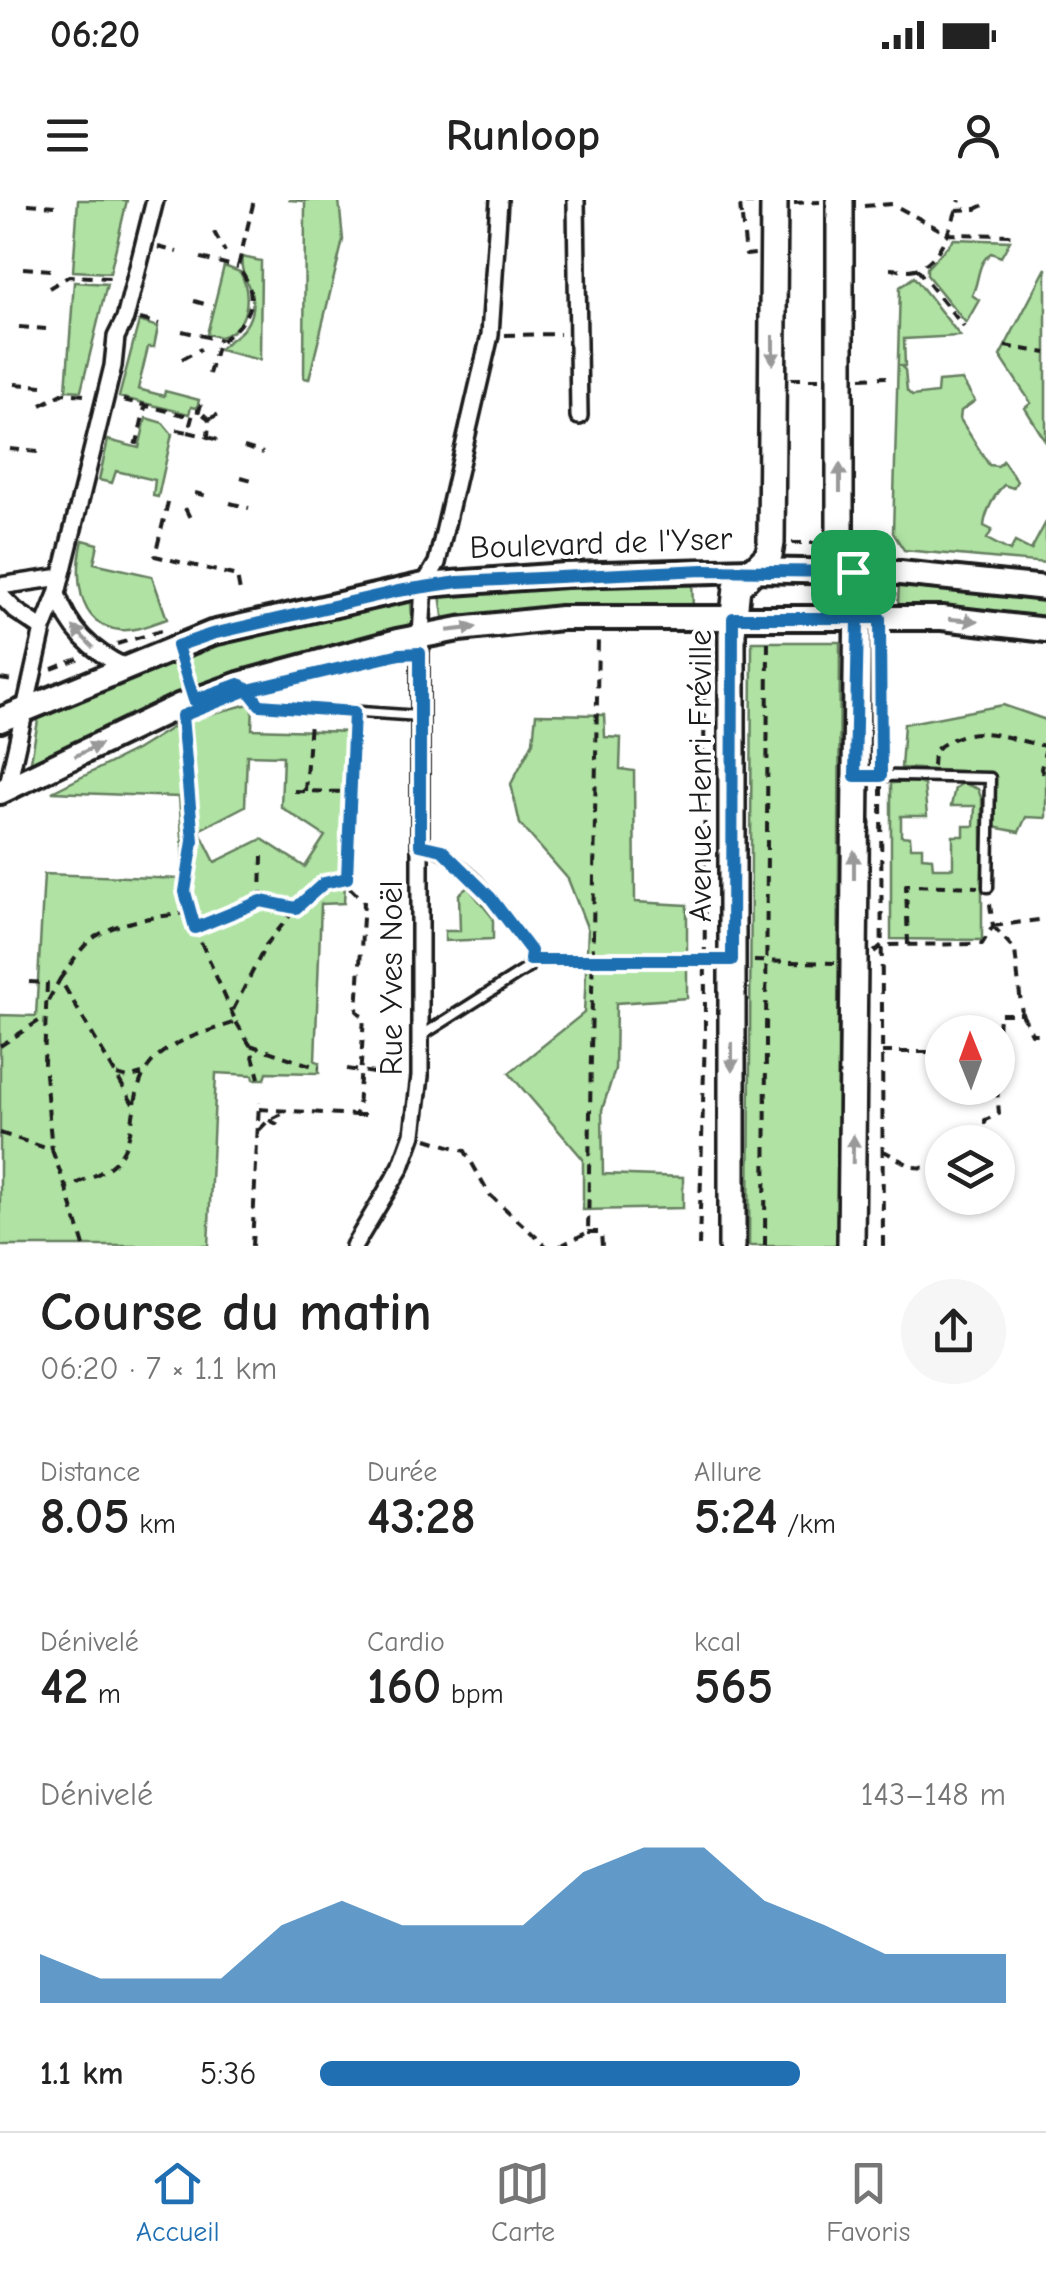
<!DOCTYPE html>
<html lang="fr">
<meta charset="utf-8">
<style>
:root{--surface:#fff;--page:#f6f6f6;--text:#222;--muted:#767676;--line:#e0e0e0;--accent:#1f6fb2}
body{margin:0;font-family:"Comic Neue",sans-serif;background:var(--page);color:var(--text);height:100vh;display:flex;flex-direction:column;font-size:38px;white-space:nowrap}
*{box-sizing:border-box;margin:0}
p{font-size:32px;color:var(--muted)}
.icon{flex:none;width:55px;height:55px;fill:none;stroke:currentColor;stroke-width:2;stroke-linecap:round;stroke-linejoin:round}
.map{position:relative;height:1046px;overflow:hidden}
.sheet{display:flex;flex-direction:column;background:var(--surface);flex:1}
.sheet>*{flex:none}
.needle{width:65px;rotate:359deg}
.fabs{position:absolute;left:925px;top:815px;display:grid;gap:20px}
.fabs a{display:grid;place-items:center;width:90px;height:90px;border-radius:50%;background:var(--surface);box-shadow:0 2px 8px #0004;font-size:50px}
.pin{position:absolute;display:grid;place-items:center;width:85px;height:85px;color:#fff;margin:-42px;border-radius:20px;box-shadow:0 5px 15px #0006}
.round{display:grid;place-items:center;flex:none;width:105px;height:105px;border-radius:52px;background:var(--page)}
.summary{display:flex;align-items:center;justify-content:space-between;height:170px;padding:0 40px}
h1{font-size:55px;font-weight:700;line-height:75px}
.metrics{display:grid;grid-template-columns:repeat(3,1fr);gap:15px;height:170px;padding:10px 40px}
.metrics div{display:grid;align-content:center}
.metrics b{font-size:50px;font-weight:700}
.metrics small{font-size:28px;font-weight:400}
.metrics p{font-size:28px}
.chart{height:280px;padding:20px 40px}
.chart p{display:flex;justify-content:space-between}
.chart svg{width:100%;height:180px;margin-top:10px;fill:var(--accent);opacity:.7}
ul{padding:0 40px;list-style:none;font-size:32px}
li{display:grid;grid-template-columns:160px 120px 1fr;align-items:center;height:75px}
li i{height:25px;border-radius:12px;background:var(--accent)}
.status{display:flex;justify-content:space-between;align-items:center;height:70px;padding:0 50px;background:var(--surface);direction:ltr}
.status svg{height:28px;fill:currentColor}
header{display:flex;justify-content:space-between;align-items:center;height:130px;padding:0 40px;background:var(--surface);font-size:45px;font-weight:700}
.dock{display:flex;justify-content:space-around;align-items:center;height:140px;border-top:2px solid var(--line);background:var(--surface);font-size:28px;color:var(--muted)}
.dock a{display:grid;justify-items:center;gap:5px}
.dock .on{color:var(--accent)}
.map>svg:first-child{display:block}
.green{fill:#afe2a3;stroke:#667f60;stroke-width:2.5;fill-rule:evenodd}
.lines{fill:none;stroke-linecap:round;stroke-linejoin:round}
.lane-casing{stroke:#1c1c1c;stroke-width:15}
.street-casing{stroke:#1c1c1c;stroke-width:22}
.secondary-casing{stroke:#1c1c1c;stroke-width:30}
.primary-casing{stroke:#1c1c1c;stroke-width:32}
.path{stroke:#1c1c1c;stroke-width:4;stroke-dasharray:10 8;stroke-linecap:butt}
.lane{stroke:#fff;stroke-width:8}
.street{stroke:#fff;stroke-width:15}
.secondary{stroke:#fff;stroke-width:22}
.primary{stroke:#fff;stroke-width:25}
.oneway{fill:#999}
.route-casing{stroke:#fff;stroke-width:20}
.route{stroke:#1f6fb2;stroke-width:12}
.labels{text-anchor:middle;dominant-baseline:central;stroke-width:8;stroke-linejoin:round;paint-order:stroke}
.street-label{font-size:32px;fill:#1c1c1c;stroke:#fff}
</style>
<div class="status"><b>06:20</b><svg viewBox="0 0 49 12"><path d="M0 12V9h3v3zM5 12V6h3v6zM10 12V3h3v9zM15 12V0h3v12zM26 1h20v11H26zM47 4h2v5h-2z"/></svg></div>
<header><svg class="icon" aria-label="menu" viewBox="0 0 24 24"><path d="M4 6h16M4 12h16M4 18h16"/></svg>Runloop<svg class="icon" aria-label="person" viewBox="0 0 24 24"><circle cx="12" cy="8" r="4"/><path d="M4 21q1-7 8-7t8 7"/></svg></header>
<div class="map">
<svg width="1046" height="1046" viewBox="0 0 1046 1046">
<rect width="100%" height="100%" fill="#fff"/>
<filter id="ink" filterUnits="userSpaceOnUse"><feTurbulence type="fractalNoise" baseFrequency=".01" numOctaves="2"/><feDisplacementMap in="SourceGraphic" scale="20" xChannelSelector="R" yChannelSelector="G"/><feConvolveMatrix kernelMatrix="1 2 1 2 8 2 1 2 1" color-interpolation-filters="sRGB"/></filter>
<g filter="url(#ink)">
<path class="green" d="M78,0H127L110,73L73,71Z
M288,0H339L343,40L309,179L304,178L305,1Z
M954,39L1010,41L1001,57L991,53C976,64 980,80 972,95L979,100L966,123L927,75V68Z
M242,57L261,61L260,160L219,150C227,140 242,135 248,122C262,93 238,79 242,57Z
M224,66L240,72C252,95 249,129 220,137L207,134Z
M1046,68V242L1025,208L1031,203L1000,156Z
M914,77L960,136L904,139L905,166H901L905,170L907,191L912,196L937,193L938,182L962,180L975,201L961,211L960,219L989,265L998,266L1003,261L1017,281L1013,288L1004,285C995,293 985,313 984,326L992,330L987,339L1010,351L1015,342L1031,350L1046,322V363L904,350L893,333L900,87Z
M74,82L107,84L81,191L66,190Z
M139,121L158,127L154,147H148L138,189L164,196L165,191L199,200L197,208L191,207L189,214L119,197Z
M146,218L163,223L172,234L158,297L153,296L155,280L116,271L112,283L99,280L108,240L139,248Z
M83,340L98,344L94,363L152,376L167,419C153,423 135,432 120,430C75,425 75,373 83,340Z
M692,376L693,411L444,424L440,394Z
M899,382L1046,396V417L898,406Z
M401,403H411L413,430L29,572L39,515L215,446Z
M752,442H840L837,1046H749Z
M253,503L252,529L352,532L344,703L321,704L315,861L319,862V873L267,872L265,879H254L253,875L216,873L208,1046H0V815L36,816L44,674L182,679L183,651L179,597L52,592L136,550L183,521ZM247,555L283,556L281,607L325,636L305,667L262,639L215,662L199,630L245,606Z
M1003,505L1046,520V618L1026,617L1019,632L993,627L992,579L975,572L901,568L904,524Z
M536,514L604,515L605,537L621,538L620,569L634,571L635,702L687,705V798L616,803L615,869L602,910L603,974L683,977V1008L583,1010V959L509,873L584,813L588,730L568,679L520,624L511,584L533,542Z
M915,582L924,585L927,616H901V636L910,637L911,647H922V657L932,658L933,668H953V636H964V626H974L975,606H951L955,588L963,583L978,589L982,600V740L891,739V583Z
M468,687L493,718V739L445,741V731H460L459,694Z"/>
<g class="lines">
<g class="lane-casing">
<path id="lane" d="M243,487L260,505L419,516
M860,575L990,578L988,687
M421,836L528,768L531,751C502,713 469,656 421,645"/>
</g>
<g class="street-casing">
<path id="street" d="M576,0L579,216
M0,386L61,377
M57,394C69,429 91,451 125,467
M0,395L16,411L43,429
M7,589L43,429L57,394L113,166L116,137L125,119L155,0
M354,1046L401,967L413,934L420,876V453L424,385L437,363L490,135L499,0"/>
</g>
<g class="secondary-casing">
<path id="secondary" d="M0,520L212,433L424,385L565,375L752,370L900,373L1046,388
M0,592L181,505L239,484L397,441L459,429L561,418H942L1046,430"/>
</g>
<g class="primary-casing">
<path id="primary" d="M840,0V344L841,355L858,384L851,1046
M732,1046V434L737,387L769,355L771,343L774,0"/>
</g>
<path class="path" d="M794,3L820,2
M28,4L55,6
M864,6L892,4L948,34L1013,35
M956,10L976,9L990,2
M741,16L740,3H753
M742,18L746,55L755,54
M214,32L225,52
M158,47L177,52
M201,58L238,67
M23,68L50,70
M890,69C897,69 908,71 915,69C941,62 952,22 960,0
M917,69L964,127
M49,88L69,76L112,78
M194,101L208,105
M140,119L159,124
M19,127L46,129
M182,131L220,140
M505,135L560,134
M1005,146L1046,153
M182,159L201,149
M209,174L218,143C246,125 264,98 238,67L254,0
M861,178L886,177
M791,179H822
M15,184L42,186
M123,200L192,217
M41,205L64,193L84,195
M209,219L221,213
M177,230L188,232L194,210L199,211L202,201
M188,232L208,237L209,219L199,211
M208,237L221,241
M134,242L137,243L145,207
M244,247L263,253
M10,249L38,252
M241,277L256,281
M195,293L207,296
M168,302L155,356L237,376L241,397
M230,303L249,308
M185,308L193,324
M792,343H817
M862,344H881
M117,444L161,431
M52,469L80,458
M0,479L14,481
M880,496L881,561
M1046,547L1041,569L1046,580
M933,566L934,551C975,518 1002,539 1046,546
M881,586L883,1046
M294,591L349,592L353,521
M305,591L310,521
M261,701L262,656
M993,726L1015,750L1022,814H999L998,833
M993,726L1046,719
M908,745L906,685L978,687
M874,752L882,745L982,744L993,726L989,697
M539,760H705
M754,761L835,763
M29,782L47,783L44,863L52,950
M48,801L60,779
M233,810L266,745L296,708
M1022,814L1032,834H1046
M236,822L250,845L259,878
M250,845L319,868
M0,846L45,817
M882,852H942
M347,869L374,873
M117,875L128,878L142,874
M133,904L60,779C71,764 82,744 98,735C123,720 158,717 186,713L195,728L261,701L296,708L324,683L347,678
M259,909L355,915L358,910L364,817L357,811L364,702L347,685L349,592
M355,915H372
M269,920L285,928
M259,930L269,920L284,913
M0,933L52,950L66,988
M427,939L465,951L490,995L546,1046
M986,942L985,920L999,914L997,888
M882,950L913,967L942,969
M989,998V1000
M588,1032H601L602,1046
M84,1046L66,988C80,981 103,974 114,963C141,937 126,891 152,862C171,840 210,831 236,822L195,728L185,692L193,641L183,525
M252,1046L259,902
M560,1046L588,1032L598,438
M699,1046L705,833L704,436
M765,1046L768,436"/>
<use href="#lane" class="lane"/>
<use href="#street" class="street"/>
<use href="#secondary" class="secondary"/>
<use href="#primary" class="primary"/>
</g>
<defs><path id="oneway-solid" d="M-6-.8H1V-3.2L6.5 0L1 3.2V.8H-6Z" transform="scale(2.5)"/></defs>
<g class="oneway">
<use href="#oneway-solid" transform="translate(773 150) rotate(90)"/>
<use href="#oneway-solid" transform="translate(840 278) rotate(-90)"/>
<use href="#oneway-solid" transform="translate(963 420) rotate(5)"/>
<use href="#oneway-solid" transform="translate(462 429) rotate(-7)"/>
<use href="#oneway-solid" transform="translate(83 437) rotate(-134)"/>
<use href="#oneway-solid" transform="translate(88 550) rotate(-26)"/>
<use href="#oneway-solid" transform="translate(854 665) rotate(-90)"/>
<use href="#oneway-solid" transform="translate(732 857) rotate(90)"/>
<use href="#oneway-solid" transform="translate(853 949) rotate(-89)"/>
</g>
</g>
<g class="lines" filter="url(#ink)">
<g class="route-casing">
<path id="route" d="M853,372L703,370L458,382L398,391L212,434L177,446L194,500L239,484L248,490L260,505L354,512L347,678L324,683L296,708L261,701L195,728L185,692L193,641L182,516L248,490L400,454L420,453V645L442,650L490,697L531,751L530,760H732L733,418H858L855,576H881L880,418H858V384L853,372"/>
</g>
<use href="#route" class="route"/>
</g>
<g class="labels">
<g class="street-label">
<text transform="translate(601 343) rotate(-2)">Boulevard de l'Yser</text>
<text transform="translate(700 576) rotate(-90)">Avenue Henri Fréville</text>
<text transform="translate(391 778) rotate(-90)">Rue Yves Noël</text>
</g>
</g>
</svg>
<div class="fabs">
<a><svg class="needle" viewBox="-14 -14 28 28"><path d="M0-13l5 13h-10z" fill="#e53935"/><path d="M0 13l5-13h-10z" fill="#767676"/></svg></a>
<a><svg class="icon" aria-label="layers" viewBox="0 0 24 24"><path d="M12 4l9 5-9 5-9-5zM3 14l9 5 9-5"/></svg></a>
</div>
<div class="pin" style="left:853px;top:372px;background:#1e9e55"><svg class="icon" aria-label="arrive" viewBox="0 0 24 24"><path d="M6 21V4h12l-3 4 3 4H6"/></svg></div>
</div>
<section class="sheet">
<div class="summary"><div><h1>Course du matin</h1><p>06:20 · 7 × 1.1 km</p></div><a class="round"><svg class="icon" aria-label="share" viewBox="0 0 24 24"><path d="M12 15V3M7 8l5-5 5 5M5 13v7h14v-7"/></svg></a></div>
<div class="metrics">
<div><p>Distance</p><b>8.05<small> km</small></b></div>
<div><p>Durée</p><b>43:28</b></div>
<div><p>Allure</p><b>5:24<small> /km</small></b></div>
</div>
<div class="metrics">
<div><p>Dénivelé</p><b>42<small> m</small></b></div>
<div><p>Cardio</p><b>160<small> bpm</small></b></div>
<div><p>kcal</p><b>565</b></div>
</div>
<div class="chart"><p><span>Dénivelé</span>143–148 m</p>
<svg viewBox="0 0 160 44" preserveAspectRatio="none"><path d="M0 44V32L10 38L20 38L30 38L40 25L50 19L60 25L70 25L80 25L90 12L100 6L110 6L120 19L130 25L140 32L150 32L160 32V44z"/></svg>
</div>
<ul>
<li><b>1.1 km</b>5:36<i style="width:70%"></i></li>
</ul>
</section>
<nav class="dock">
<a class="on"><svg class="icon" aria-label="home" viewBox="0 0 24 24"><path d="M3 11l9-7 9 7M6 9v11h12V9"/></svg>Accueil</a>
<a><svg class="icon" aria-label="map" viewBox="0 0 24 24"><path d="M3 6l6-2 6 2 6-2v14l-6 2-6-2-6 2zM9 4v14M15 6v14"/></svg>Carte</a>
<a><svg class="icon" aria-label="saved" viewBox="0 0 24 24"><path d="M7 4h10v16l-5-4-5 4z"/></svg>Favoris</a>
</nav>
